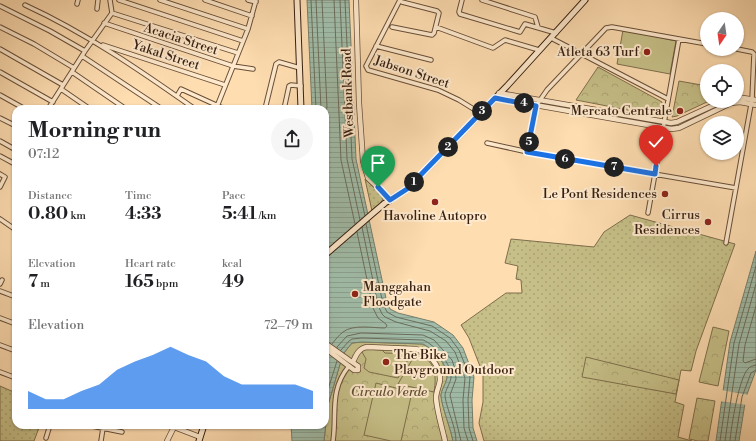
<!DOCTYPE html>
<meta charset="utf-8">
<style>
:root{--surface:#fff;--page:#f6f6f6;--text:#202124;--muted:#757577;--accent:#1a73e8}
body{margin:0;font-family:"Libre Bodoni",serif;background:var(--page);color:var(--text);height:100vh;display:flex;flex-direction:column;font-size:15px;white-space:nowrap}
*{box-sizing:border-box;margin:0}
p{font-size:13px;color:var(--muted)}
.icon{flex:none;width:22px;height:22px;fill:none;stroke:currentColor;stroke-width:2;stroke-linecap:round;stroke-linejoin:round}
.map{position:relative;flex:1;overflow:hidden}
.side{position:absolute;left:12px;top:105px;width:317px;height:324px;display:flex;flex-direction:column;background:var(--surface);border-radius:12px;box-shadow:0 1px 3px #0004}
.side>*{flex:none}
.needle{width:26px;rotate:193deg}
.buttons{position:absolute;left:700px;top:12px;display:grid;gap:8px}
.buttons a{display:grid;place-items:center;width:44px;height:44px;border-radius:50%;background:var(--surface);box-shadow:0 1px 3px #0004;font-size:20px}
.pin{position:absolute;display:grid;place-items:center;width:34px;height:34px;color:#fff;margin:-41px -17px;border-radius:50% 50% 50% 0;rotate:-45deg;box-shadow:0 0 4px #0007}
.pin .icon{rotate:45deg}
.km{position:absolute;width:20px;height:20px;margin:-10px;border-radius:50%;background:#222;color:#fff;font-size:11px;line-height:20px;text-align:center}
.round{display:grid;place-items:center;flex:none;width:42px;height:42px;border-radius:21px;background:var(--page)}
.headline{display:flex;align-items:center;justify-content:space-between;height:68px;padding:0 16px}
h1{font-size:22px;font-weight:700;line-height:30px}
.metrics{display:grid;grid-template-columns:repeat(3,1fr);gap:6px;height:68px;padding:4px 16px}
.metrics div{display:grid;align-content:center}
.metrics b{font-size:17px;font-weight:700}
.metrics small{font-size:11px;font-weight:400}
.metrics p{font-size:11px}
.chart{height:112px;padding:8px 16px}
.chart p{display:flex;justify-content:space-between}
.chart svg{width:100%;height:72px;margin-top:4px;fill:var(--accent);opacity:.7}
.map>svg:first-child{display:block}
.grass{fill:url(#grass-dots);stroke:#7e6e4c}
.park{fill:url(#park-crowns);stroke:#7e6e4c}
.garden{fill:#c6bf87;stroke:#7e6e4c}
.water{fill:url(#water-rules);stroke:#767d6b}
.pier{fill:#feddb1}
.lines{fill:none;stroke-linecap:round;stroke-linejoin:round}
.shore{stroke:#6b6d5c;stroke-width:1}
.minor-casing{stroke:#684e38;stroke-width:5.5}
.tertiary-casing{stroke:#684e38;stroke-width:6}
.secondary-casing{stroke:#361e10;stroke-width:7}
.minor{stroke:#fee9cc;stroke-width:3.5}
.tertiary{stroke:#fee9cc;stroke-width:4.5}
.secondary{stroke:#fee9cc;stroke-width:5}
.route-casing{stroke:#fff;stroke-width:8}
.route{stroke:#1a73e8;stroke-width:5}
.poi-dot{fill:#8f2418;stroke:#fee9cc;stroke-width:1.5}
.labels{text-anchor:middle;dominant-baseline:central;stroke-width:4;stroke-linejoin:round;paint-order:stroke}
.street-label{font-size:13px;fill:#361e10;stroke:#fee9cc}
.poi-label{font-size:13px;fill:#361e10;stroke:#fee9cc;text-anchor:end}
.park-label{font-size:13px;font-style:italic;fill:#614e34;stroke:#fee9cc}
</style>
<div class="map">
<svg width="756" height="441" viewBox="0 0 756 441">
<defs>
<pattern id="grass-dots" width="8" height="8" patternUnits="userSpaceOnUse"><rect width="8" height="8" fill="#c6bf87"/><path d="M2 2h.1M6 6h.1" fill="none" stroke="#aba474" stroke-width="1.8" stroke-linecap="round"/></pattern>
<pattern id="park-crowns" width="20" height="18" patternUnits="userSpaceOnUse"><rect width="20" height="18" fill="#c6bf87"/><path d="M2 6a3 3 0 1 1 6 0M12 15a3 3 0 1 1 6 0" fill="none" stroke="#aba474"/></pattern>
<pattern id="water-rules" width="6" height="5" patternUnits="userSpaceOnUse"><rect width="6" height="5" fill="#a0bca8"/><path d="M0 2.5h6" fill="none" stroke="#8aa190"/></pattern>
</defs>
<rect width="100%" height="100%" fill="#feddb1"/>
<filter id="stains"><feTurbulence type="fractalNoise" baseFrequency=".005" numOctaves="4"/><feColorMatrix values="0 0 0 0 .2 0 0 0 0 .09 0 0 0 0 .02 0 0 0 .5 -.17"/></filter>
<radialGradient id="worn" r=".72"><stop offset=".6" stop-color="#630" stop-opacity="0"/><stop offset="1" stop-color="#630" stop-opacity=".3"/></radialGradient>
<path class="grass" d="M365,179L384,197L380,204L372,211Z
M630,215L735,244L696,351L691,371L681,370L675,402L684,405L678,437L692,441H484L479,423L483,402V374L469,338L461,325L506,293H522L521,280L516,279L518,266L505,263L511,239L594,247L604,232Z
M0,386L16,393V425H40L34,441H0Z"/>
<path class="park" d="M598,67L662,102L659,116L576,100Z
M679,81L707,86V101H709L677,116L672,117Z
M713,327L729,331L718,386L699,382Z
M362,342L423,344C433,349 449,366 447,378C446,384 441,390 441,396C443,411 450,426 453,441H324L328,405L343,354L352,343Z
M586,357L679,380L676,394L582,377Z
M697,398L715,401L708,441H698L689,439Z"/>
<path class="garden" d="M623,30L676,41L670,74L617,64Z
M364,349L382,350L385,353L411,354L398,378L369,372L364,368L366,359L362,352Z
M416,353C435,360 437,374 434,392L398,384Z
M376,383L412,392L401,441H391L364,435Z"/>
<path class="water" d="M307,0H349L356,159L387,303L390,309L398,313L434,322L453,335L463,348L474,377L472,400L473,428L477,441H453C450,426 443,411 441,396C441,390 446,384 447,378C449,365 433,349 423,344L362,342L352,343L343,354L328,405L324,441H292L291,425H325V109H312Z
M756,251V370L746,397L739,441H716L730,342Z"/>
<path class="pier" d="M721,390L749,395L747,405L719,401Z"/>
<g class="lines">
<path class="shore" d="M311,0L316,109
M316,0L321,109
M322,0L327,107L325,116
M334,0L341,160L355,224
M340,0L347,159L360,220
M345,0L352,159L365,216
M366,224L383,304L387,312L396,317L432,326L450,338L459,350L470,377L468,400L469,428L473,441
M362,227L378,305L382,314L385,317L396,322L430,331L446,341L455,352L465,378L463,400L464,428L468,441
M756,306L745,345L743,361L745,363L756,359
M332,344C335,340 339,335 343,332C353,324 373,328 385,328L387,326L386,324L378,318L373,308L357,232
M337,347L347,336L361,333L423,335L434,340L452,360L455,369L456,379L450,395L461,441
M341,350L349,341L352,339L362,338L423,340C434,344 453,365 451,378C450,384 445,390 445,396C447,411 456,426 456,441
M325,399L337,361
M720,441L734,343L756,266
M725,441L739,344L756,284
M730,441C731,427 739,378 748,369C750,366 753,366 756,365
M735,441L742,397L751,373L756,370"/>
<g class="minor-casing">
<path id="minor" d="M119,0L243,41
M160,0L248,29
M205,0L252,16
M248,0L256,2
M462,0L459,12L460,14L520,32L525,24L556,33
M482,0L535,17L538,27
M77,4L78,0
M25,5C86,33 141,71 195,109
M0,6L50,31L85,51
M97,9L98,0
M112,13L238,53
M104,23L233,66L253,69
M0,27L34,44L74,68
M392,27L432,35L434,33L439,13L437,11L402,2
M436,27L493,48L505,40L539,50
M551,38L668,99
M103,45L225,85
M376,46L431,60
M0,49L63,85
M82,56L162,109
M366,66L368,70L438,90L459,100L480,113
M366,66L400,0
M0,72L53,102
M72,72L126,109
M61,89L90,109
M0,95L25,109
M177,96L181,89L225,109
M48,109L85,51L112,13L110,0
M216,109L248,29L256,0
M265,109L276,64L279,62L300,68
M284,109L289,86L291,85L301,86
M0,118L16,126
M0,141L16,150
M487,143L537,154L736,188
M527,152L536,106L547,90L606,28L612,27L707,44
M0,156L13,163L16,161
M0,174L5,177L0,187
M16,198L15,200L16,202
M648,213L679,39
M0,219L16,230
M726,243L752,99L754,54L752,52L737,49
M0,284L2,280
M0,291L16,297
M0,318L16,324
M0,345L16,351
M0,372L16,378
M87,425L122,432
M168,425L174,427
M46,438L50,425
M101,441L103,428
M333,441C337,414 329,390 349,366"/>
</g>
<g class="tertiary-casing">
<path id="tertiary" d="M356,0L359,103L363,161L368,178L386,195L390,201
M499,93L671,123L677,122L723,101
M737,97L756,100
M495,98L671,129L679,128L731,103L740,102L756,105
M325,343L349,360L358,366V370H354L325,348
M353,362C356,355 359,348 367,347L416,349C429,353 440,365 440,379C440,385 436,391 436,398C437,412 442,427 445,441
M174,427L200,437
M167,441L175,425"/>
</g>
<g class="secondary-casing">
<path id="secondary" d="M297,0L301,109
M325,255L372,214L385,203L407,189L415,181L507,86L585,0
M199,441L204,425"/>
</g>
<use href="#minor" class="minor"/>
<use href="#tertiary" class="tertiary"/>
<use href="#secondary" class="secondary"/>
</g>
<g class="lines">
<g class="route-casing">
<path id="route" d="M378,187L390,200L407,189L495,98L536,106L527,152L655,174L656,166"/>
</g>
<use href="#route" class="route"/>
</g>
<g class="poi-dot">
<circle cx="647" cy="52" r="4"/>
<circle cx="680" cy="111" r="4"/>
<circle cx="665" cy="194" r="4"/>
<circle cx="435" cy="202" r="4"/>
<circle cx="708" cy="222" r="4"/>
<circle cx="355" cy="294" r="4"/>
<circle cx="386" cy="362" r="4"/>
</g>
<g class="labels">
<g class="street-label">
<text transform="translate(181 39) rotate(18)">Acacia Street</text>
<text transform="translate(166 55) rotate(18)">Yakal Street</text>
<text transform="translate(412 72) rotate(18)">Jabson Street</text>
<text transform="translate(348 93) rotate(-92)">Westbank Road</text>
</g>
<g class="poi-label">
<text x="639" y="52">Atleta 63 Turf</text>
<text x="672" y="111">Mercato Centrale</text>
<text x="657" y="194">Le Pont Residences</text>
<text x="700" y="215">Cirrus<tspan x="700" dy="15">Residences</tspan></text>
<text x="435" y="216" text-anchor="middle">Havoline Autopro</text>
<text x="363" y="287" text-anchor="start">Manggahan<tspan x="363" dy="15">Floodgate</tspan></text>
<text x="394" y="355" text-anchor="start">The Bike<tspan x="394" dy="15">Playground Outdoor</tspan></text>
</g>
<g class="park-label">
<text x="389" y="392">Circulo Verde</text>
</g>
</g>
<rect width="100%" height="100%" filter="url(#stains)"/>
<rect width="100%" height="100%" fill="url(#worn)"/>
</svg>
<div class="buttons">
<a><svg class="needle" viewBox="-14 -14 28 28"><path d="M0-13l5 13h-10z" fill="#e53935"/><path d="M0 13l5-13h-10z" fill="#757577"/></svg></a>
<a><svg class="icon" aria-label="locate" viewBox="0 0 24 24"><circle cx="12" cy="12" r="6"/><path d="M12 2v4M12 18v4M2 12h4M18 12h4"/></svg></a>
<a><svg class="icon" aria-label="layers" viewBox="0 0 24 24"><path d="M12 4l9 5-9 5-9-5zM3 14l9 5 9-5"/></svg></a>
</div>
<div class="pin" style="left:378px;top:187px;background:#1e9e55"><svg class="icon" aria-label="arrive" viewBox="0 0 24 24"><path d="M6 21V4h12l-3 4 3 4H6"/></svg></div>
<div class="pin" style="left:656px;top:166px;background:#d93025"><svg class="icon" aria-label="check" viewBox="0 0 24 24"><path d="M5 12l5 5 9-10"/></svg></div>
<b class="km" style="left:414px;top:182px">1</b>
<b class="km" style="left:448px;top:147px">2</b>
<b class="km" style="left:482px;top:111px">3</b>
<b class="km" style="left:524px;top:103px">4</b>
<b class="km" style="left:529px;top:142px">5</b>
<b class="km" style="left:565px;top:159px">6</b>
<b class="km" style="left:614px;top:167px">7</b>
<section class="side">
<div class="headline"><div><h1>Morning run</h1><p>07:12</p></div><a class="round"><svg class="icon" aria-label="share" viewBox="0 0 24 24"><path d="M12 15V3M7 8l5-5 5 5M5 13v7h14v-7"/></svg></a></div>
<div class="metrics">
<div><p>Distance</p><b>0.80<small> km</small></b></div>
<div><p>Time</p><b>4:33</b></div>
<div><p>Pace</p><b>5:41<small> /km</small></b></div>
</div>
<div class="metrics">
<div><p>Elevation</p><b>7<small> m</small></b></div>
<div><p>Heart rate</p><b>165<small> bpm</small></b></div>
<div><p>kcal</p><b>49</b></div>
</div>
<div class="chart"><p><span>Elevation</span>72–79 m</p>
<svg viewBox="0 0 160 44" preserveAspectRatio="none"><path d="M0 44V33L10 38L20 38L30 33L40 29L50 20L60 15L70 11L80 6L90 11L100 15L110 24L120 29L130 29L140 29L150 29L160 33V44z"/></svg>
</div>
</section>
</div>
